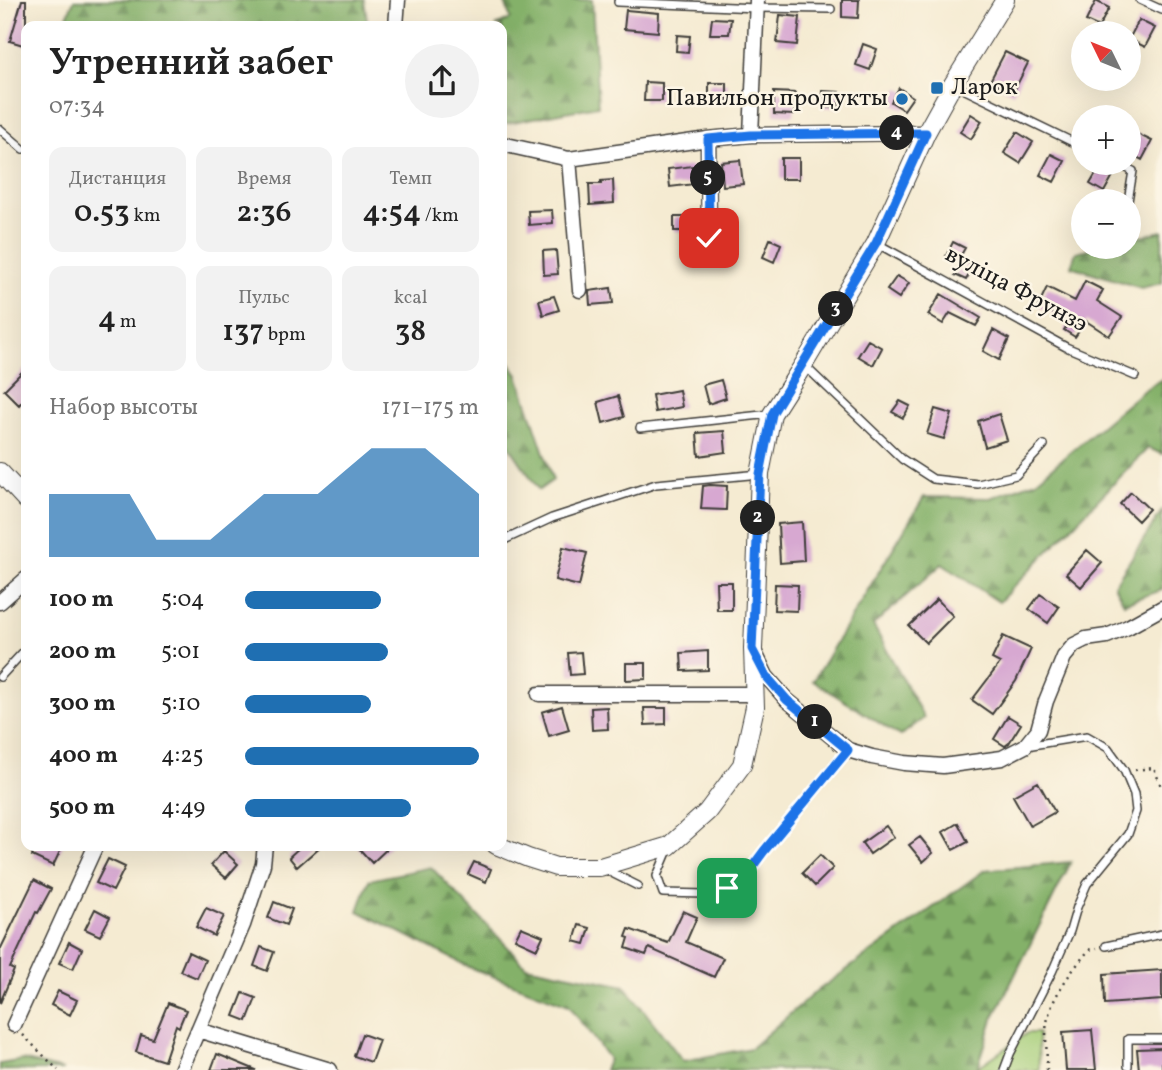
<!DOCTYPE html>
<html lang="ru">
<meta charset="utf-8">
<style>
:root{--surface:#fff;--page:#f2f2f2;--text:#222;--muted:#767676;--accent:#1f6fb2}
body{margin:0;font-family:Vollkorn,serif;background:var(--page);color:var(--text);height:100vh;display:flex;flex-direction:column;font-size:26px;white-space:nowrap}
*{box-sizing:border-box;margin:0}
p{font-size:23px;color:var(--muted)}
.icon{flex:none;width:38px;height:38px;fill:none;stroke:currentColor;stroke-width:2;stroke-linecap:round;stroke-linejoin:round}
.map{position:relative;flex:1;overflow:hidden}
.details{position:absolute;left:21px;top:21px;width:486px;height:830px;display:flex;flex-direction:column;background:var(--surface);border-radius:14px;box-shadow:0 7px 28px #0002}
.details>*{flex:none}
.needle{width:46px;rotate:313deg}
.fabs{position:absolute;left:1071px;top:21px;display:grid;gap:14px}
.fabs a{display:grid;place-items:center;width:70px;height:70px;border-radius:50%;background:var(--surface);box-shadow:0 7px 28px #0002;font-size:35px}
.pin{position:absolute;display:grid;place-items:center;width:60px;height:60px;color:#fff;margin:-30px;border-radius:14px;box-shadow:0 4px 10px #0006}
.km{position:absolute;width:35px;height:35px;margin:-18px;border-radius:50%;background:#222;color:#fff;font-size:19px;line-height:35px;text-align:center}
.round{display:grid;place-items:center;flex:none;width:74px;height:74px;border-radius:37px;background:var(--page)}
.headline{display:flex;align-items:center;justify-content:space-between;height:119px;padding:0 28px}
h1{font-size:38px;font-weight:600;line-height:52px}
.stats{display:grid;grid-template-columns:repeat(3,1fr);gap:10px;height:119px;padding:7px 28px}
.stats div{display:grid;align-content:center;border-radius:14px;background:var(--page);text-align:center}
.stats b{font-size:30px;font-weight:600}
.stats small{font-size:19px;font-weight:400}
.stats p{font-size:19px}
.chart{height:196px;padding:14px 28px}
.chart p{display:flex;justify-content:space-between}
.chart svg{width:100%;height:126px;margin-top:7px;fill:var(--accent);opacity:.7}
ul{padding:0 28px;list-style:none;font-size:23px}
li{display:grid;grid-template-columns:112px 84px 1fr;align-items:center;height:52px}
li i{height:18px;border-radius:9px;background:var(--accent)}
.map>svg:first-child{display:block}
.grass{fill:#a6ce79;stroke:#61754a;stroke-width:2}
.forest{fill:url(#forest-firs);stroke:#506642;stroke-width:2}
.building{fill:#d7a8d1}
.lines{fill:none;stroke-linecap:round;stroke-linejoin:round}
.service-casing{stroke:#3d3b37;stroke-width:10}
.minor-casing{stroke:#3d3b37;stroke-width:17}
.tertiary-casing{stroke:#3d3b37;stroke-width:20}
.path{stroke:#3d3b37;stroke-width:2.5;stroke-dasharray:2 5;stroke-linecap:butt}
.service{stroke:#fff;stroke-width:7}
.minor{stroke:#fff;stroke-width:14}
.tertiary{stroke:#fff;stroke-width:18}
.route-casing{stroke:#fff;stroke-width:14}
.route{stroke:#1a73e8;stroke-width:9}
.poi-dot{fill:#1f6fb2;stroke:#fcf5e5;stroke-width:2.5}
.labels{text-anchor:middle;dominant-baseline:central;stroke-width:5;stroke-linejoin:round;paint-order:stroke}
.poi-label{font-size:24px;fill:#1c1c1c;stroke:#fcf5e5;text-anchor:start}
.street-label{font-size:24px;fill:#1c1c1c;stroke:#fcf5e5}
</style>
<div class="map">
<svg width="1162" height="1070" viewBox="0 0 1162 1070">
<defs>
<pattern id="forest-firs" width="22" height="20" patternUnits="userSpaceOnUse" patternTransform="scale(1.75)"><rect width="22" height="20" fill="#84b169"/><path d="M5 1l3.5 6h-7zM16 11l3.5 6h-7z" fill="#6b8f56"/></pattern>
</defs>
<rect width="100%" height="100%" fill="#fcf5e5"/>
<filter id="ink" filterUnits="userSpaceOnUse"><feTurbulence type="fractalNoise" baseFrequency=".0143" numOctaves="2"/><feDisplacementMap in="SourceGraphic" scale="14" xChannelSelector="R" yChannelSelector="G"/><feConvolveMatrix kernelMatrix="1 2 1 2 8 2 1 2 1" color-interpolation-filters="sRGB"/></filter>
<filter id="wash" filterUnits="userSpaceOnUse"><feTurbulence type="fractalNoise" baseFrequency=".00686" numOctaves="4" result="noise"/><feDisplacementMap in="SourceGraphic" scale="28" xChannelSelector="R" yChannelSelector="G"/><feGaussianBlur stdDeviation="1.57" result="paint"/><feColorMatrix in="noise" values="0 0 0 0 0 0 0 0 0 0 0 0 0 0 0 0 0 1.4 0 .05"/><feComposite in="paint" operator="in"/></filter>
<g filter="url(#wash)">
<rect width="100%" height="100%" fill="#f5ebd2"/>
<path class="grass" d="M1027,1033H1038L1039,1070H974Z"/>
<path class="forest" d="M74,0H364L368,26H63Z
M504,0H592L598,106L502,124V26H496L511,19Z
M1162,231V283L1141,288L1071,266L1076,252L1097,247H1129V239Z
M502,353L518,375L553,480L539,490L502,435Z
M1162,379V454L1148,448L999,602L942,564L873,625L924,718L900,736L813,681L924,497L990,498L1036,481L1144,390Z
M1162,511V590L1124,603L1114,585Z
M1071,862L993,1019L978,1067L974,1070H604L609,1059L569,1005L471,968L358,911L369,880L431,867L526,966L625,986L683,1061L751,1048L813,994L985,870Z
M22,1060L63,1070H0V1064Z"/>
<g id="blocks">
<path class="building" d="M22,0H26V46L10,41Z
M842,0H859L858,18L842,17Z
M1096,1L1109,8L1099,27L1086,21Z
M626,10L659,13L658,32L624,29Z
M780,15L800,17L797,45L777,43Z
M712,18L731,19L729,34H710Z
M1139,20L1155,28L1145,47L1129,39Z
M677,35L690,36L688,52L676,51Z
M863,44L877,49L870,70L856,65Z
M1005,52L1028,63L1013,93L990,81Z
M645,82L662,83V101H644Z
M709,83H727V102H709Z
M899,88L913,97L904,110L891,102Z
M822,91L839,92V108L822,107Z
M774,92L796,93L794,115L774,114Z
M971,114L982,121L971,139L960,132Z
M1017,132L1033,142L1020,163L1004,153Z
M1137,134L1152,141L1142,160L1129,153V149Z
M1051,154L1065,161L1054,182L1040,175Z
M781,158H799V179H781Z
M740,160L743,184L723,186L721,162Z
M1102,164L1115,172L1104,192L1090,184Z
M692,166L695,184L670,187L668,169Z
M613,180L614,203L590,205L589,184H601V181Z
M552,210L553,223L529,225L528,211Z
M674,217H691V231H674Z
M770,239L781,244L774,262L763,257Z
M953,242L965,248L957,262L946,256Z
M556,250L558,274L544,275L543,251Z
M963,260L974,266L966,280L955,275Z
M897,276L909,283L899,298L887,290Z
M1085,281L1103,290L1097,301L1122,317L1109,336L1086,321L1075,337L1064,330L1070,321L1038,306L1047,287L1075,301Z
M611,288L613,303L590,305L589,291Z
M941,294L981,318L976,326L950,313L943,324L928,315Z
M554,296L559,310L543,315L539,300Z
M993,330L1009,339L999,360L983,351Z
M868,340L882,348L873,365L858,356Z
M26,368V397L19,405L4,390Z
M721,380L726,398L708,404L703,385Z
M679,390L682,407L655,412L652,395Z
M618,396L624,417L603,423L598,402Z
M900,401L910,406L903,418L892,412Z
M935,409L952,414L944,439L927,434Z
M999,414L1007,440L985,447L978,421Z
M724,431L726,452L699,456L697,433Z
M710,485L727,486L726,510L701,509L703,486Z
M1131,492L1149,509L1138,521L1120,504Z
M802,522L804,561L780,563L778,524Z
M563,547L587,553L579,586L555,580Z
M1087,550L1102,563L1081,587L1066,574Z
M716,582H732V610H717Z
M775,584L798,585L797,611L774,610Z
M1040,594L1059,607L1048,623L1029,609Z
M937,599L953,616L926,643L909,626Z
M1003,636L1031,649L1016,681L992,714L972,700L1000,663L992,659Z
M708,651V670L682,671L681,653Z
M581,652L583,674L570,675L568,653Z
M626,663H646V679L626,680Z
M562,706L569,730L549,736L542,712Z
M607,707L608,729L592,730L591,708Z
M644,708H666V724L645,725Z
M1008,716L1021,724L1009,743L1005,746L994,739Z
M1038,782L1055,812L1030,826L1013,796Z
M958,823L968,842L953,850L943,832Z
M886,826L894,837L870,854L862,843Z
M920,837L933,853L923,862L909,845Z
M37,845H63L53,866L32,856Z
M302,845H322L297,867L289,857Z
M356,845H391L372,863Z
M224,851L238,864L226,878L211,865Z
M820,855L833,868L815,886L802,873Z
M108,859L125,867L113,891L96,883Z
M474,862L491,869L486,882L468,874Z
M34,880L51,889L38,913L36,912L10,968L14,970L0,1003V950Z
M274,902L292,909L286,925L268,918Z
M206,908L224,916L214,936L196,927Z
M95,909L110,917L100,936L85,929Z
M683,911L697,917L686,942L723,958L714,977L649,948L646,955L626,948L629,938L626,937L629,929L668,943Z
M579,925L590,928L585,944L574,941Z
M521,927L543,936L537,949L515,939Z
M69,942L82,949L73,969L59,963Z
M261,947L274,952L267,971L254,966Z
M188,952L205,960L197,978L180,971Z
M1162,970V1000L1105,1004L1104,974Z
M58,991L77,1000L70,1015L51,1005Z
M243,993L256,998L247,1021L234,1016Z
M168,1003L186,1010L179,1027L176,1025L164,1061L136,1052L141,1035L153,1039Z
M1092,1030L1096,1070H1066L1063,1032Z
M362,1034L379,1040L371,1062L354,1056Z
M1162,1048V1070H1139L1137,1049Z
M217,1054L256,1070H211Z"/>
</g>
</g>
<g filter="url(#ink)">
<use href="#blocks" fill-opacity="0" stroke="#3d3b37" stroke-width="2"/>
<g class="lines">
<g class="service-casing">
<path id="service" d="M1140,0L1162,10
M618,2L756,8L831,9
M955,85L1083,147
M0,129L23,149
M1115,163L1133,171L1128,201
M876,243L1066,347L1135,376
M805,366L902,459L933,479L978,484L1016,475L1044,445
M640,428L771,414
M502,541L552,518L656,484L760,474
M0,677L26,649
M668,850L657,876L663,893L705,894L727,888L741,882L764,851L848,750
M604,869L638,886
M1106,946L1162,934
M1128,1066V1039H1162
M1004,1070L1010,1054L1052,972L1070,931L1077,907L1087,884L1128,834L1136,811L1134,794L1124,770L1108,748L1087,736L1026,746"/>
</g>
<g class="minor-casing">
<path id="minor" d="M396,26L398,0
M751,135L757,0
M708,139L709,238
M502,144L569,159L708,139L751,135L926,133
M569,159L580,290
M0,602L26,579
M755,653L766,676L787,700L848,750L872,757L904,763L943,766L1002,758L1025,746L1038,730L1046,701L1064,657L1074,645L1086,639L1107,636L1128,627L1162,608
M539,694H755
M14,1025L96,845
M198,1030L330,1070
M181,1070L243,925L263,864L265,845"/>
</g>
<g class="tertiary-casing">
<path id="tertiary" d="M0,472L26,500
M496,845L528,858L556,867H600L669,846L707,812L742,765L755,707L753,649L760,474L772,414L804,364L876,243L926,133L953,84L1005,0"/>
</g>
<path class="path" d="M1135,770L1154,768L1162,789
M23,1035L58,1070
M1047,1070C1047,1057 1046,1044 1046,1031C1048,1000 1070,973 1089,950L1097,948"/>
<use href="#service" class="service"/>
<use href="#minor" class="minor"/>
<use href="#tertiary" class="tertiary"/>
</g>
</g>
<g class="lines" filter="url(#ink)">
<g class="route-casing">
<path id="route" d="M709,238L708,139L751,135L926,133L876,243L772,414L760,474L752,649L766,676L787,700L848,750L764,851L741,882L727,888"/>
</g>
<use href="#route" class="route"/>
</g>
<g class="poi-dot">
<rect x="930" y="81" width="14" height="14" rx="3.5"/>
<circle cx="902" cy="99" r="7"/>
</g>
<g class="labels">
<g class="poi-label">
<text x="951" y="88">Ларок</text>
<text x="888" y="99" text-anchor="end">Павильон продукты</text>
</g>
<g class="street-label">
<text transform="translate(1016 290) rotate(28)">вуліца Фрунзэ</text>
</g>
</g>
</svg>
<div class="fabs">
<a><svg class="needle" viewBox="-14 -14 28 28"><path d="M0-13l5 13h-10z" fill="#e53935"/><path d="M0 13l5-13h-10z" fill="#767676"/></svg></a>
<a>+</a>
<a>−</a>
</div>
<div class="pin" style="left:727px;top:888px;background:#1e9e55"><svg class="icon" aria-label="arrive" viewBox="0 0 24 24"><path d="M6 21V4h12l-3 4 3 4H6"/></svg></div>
<div class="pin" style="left:709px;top:238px;background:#d93025"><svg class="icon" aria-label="check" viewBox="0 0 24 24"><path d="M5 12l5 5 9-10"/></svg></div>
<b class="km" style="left:815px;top:722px">1</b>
<b class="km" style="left:758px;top:518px">2</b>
<b class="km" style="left:836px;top:309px">3</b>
<b class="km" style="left:897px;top:133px">4</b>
<b class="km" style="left:708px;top:178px">5</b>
<section class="details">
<div class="headline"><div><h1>Утренний забег</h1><p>07:34</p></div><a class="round"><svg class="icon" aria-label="share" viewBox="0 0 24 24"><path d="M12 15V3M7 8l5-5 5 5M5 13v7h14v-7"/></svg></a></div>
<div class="stats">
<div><p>Дистанция</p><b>0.53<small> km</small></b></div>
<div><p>Время</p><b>2:36</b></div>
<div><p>Темп</p><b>4:54<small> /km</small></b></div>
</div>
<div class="stats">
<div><b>4<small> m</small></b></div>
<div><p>Пульс</p><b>137<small> bpm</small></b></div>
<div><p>kcal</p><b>38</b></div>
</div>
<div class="chart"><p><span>Набор высоты</span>171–175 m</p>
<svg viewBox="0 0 160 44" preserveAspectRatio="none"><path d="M0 44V22L10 22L20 22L30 22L40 38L50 38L60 38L70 30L80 22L90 22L100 22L110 14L120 6L130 6L140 6L150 14L160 22V44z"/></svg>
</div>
<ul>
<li><b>100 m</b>5:04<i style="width:58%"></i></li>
<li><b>200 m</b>5:01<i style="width:61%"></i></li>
<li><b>300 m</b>5:10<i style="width:54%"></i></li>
<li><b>400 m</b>4:25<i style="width:100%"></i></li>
<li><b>500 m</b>4:49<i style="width:71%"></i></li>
</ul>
</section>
</div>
